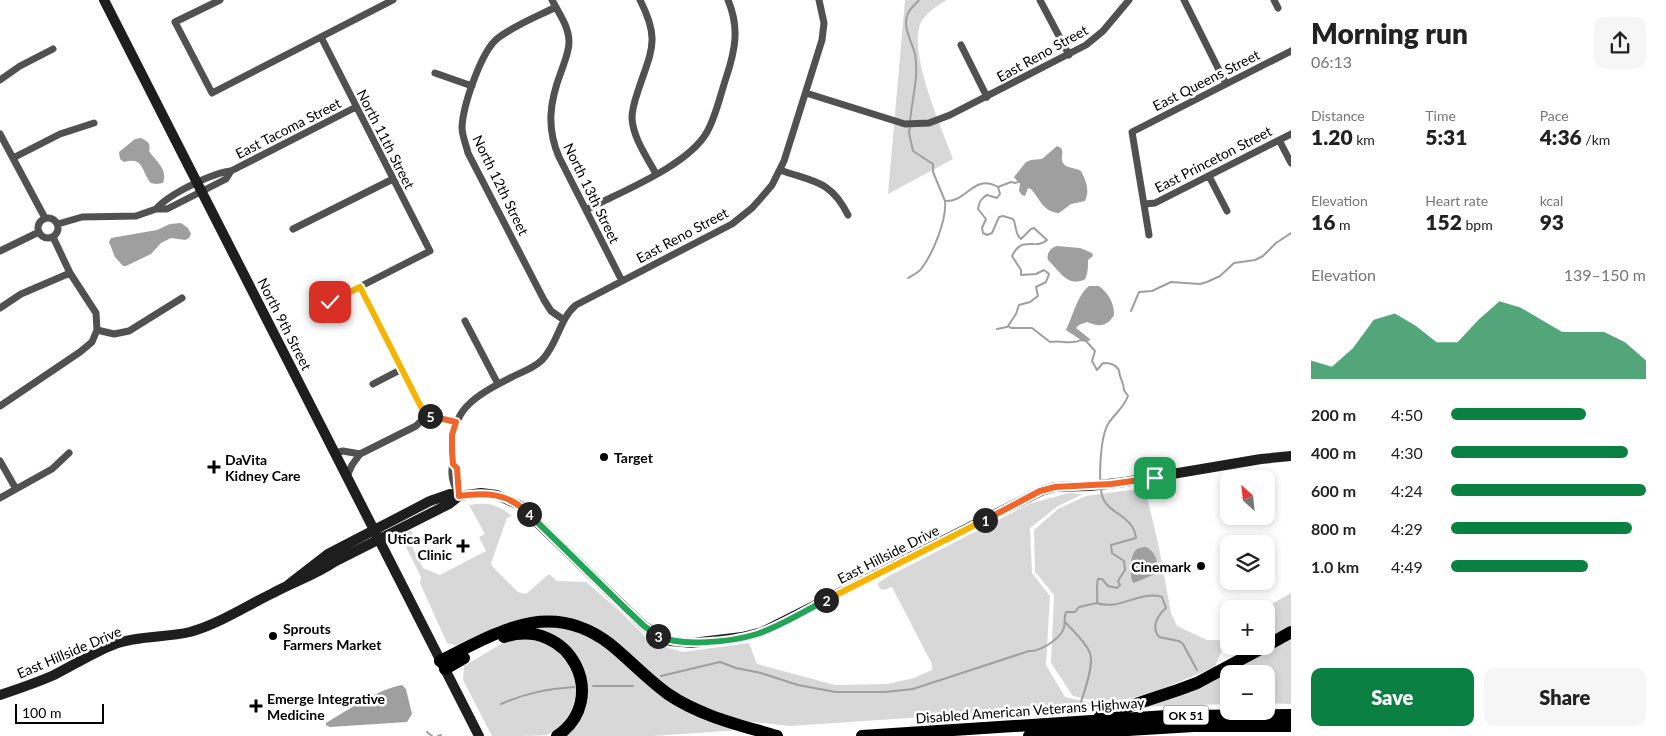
<!DOCTYPE html>
<meta charset="utf-8">
<style>
:root{--surface:#fff;--page:#f6f6f6;--text:#222;--muted:#767676;--accent:#0b8043}
body{margin:0;font-family:Lato,sans-serif;background:var(--page);color:var(--text);height:100vh;display:flex;flex-direction:column;font-size:19px;white-space:nowrap}
*{box-sizing:border-box;margin:0}
p{font-size:16px;color:var(--muted)}
.icon{flex:none;width:28px;height:28px;fill:none;stroke:currentColor;stroke-width:2;stroke-linecap:round;stroke-linejoin:round}
.map{position:relative;flex:1;overflow:hidden}
.sheet{display:flex;flex-direction:column;background:var(--surface);width:375px}
.sheet>*{flex:none}
.needle{width:32px;rotate:333deg}
.tools{position:absolute;left:1220px;top:470px;display:grid;gap:10px}
.tools a{display:grid;place-items:center;width:55px;height:55px;border-radius:10px;background:var(--surface);box-shadow:0 2px 8px #0003;font-size:25px}
.scale{position:absolute;left:15px;bottom:12px;width:89px;box-sizing:border-box;padding-left:5px;border:2px solid #000;border-top:0;font-size:14px;line-height:18px;white-space:nowrap;color:#000;-webkit-text-stroke:4px #fff;paint-order:stroke}
.pin{position:absolute;display:grid;place-items:center;width:42px;height:42px;color:#fff;margin:-21px;border-radius:10px;box-shadow:0 2px 8px #0006}
.km{position:absolute;width:25px;height:25px;margin:-12px;border-radius:50%;background:#222;color:#fff;font-size:14px;line-height:25px;text-align:center}
.round{display:grid;place-items:center;flex:none;width:52px;height:52px;border-radius:10px;background:var(--page)}
.head{display:flex;align-items:center;justify-content:space-between;height:85px;padding:0 20px}
h1{font-size:28px;font-weight:800;line-height:38px}
.figures{display:grid;grid-template-columns:repeat(3,1fr);gap:8px;height:85px;padding:5px 20px}
.figures div{display:grid;align-content:center}
.figures b{font-size:21px;font-weight:800}
.figures small{font-size:14px;font-weight:400}
.figures p{font-size:14px}
.chart{height:140px;padding:10px 20px}
.chart p{display:flex;justify-content:space-between}
.chart svg{width:100%;height:90px;margin-top:5px;fill:var(--accent);opacity:.7}
.action{display:flex;gap:10px;margin-top:auto;padding:10px 20px}
.action a{flex:1;height:58px;border-radius:10px;background:var(--accent);color:#fff;font-size:20px;font-weight:800;line-height:58px;text-align:center}
.action a+a{background:var(--page);color:var(--text)}
ul{padding:0 20px;list-style:none;font-size:16px}
li{display:grid;grid-template-columns:80px 60px 1fr;align-items:center;height:38px}
li i{height:12px;border-radius:6px;background:var(--accent)}
main{display:flex;flex:1;min-height:0}
.map>svg:first-child{display:block}
.green{fill:#d8d8d8}
.water{fill:#9f9f9f}
.lines{fill:none;stroke-linecap:round;stroke-linejoin:round}
.stream{stroke:#9f9f9f;stroke-width:2}
.street{stroke:#515151;stroke-width:7}
.secondary{stroke:#1e1e1e;stroke-width:10}
.highway{stroke:#000;stroke-width:12}
.split-1-casing{stroke:#fff;stroke-width:10}
.split-2-casing{stroke:#fff;stroke-width:10}
.split-3-casing{stroke:#fff;stroke-width:10}
.split-4-casing{stroke:#fff;stroke-width:10}
.split-5-casing{stroke:#fff;stroke-width:10}
.split-6-casing{stroke:#fff;stroke-width:10}
.split-1{stroke:#f0652b;stroke-width:6}
.split-2{stroke:#f5b400;stroke-width:6}
.split-3{stroke:#22a559;stroke-width:6}
.split-4{stroke:#22a559;stroke-width:6}
.split-5{stroke:#f0652b;stroke-width:6}
.split-6{stroke:#f5b400;stroke-width:6}
.poi-dot{fill:#000;stroke:#fff;stroke-width:2}
.labels{text-anchor:middle;dominant-baseline:central;stroke-width:5;stroke-linejoin:round;paint-order:stroke}
.shield{fill:#fff;stroke:#4c4c4c;stroke-width:1}
.shield-label{font-size:12px;font-weight:bold;fill:#000}
.street-label{font-size:14px;fill:#000;stroke:#fff}
.poi-label{font-size:14px;font-weight:bold;fill:#000;stroke:#fff;text-anchor:start}
</style>
<main>
<div class="map">
<svg width="1291" height="736" viewBox="0 0 1291 736">
<rect width="100%" height="100%" fill="#fff"/>
<path class="green" d="M905,0H947C938,5 926,13 921,22C907,52 942,128 953,159L888,194Z
M1145,488L1159,548L1171,613L1177,626L1207,640H1226L1215,667L1155,692L1108,704L1073,696L1051,663L1054,595L1035,572L1034,530L1058,509L1086,496Z
M1069,493L1083,494L1058,506L1030,528L1032,573L1050,596L1046,665L1065,697L1101,705L791,726L743,721L689,702L659,682L621,647L529,618L498,626L459,646L447,643L420,583L421,577L401,537L411,530L413,534L408,538L423,568L440,575L486,551L479,537L485,534L469,505C487,502 497,504 512,516L507,518L491,563L492,566L518,592L526,594L549,574L557,581L586,582L613,605L648,639L668,648L683,652L749,643L757,664L764,666L835,685L888,684L914,678L932,670V664L892,587L883,590L879,588L878,583L889,576L1029,504Z
M1291,593V626L1266,639V609H1263Z
M547,624L592,636L642,677L740,730L653,736H561L582,708L568,648L509,630Z
M1291,635V704L1266,703V674H1229V704L1138,707Z
M522,638C536,641 550,643 561,653C587,677 577,722 547,735C538,736 504,736 492,736L463,680L464,666L506,641Z"/>
<path class="water" d="M141,138C148,142 151,143 149,151C156,162 168,168 163,183L156,184L151,183C141,171 144,156 124,162L120,159L119,152L135,139Z
M1057,146L1061,148C1064,153 1061,155 1062,161C1065,169 1075,167 1081,171C1086,181 1090,190 1085,201L1071,204L1059,213C1043,212 1040,199 1031,189L1028,188L1025,196L1022,195L1019,191L1020,183H1016L1017,181L1014,177L1026,162L1031,160L1042,159Z
M181,223L188,228L191,234L189,238L185,240L171,238L161,243L151,254L126,266H123L115,257L109,242L111,238L157,230L170,224Z
M1057,246L1080,248L1092,253L1093,256L1088,260C1088,265 1088,272 1086,277C1085,280 1084,280 1080,281C1066,285 1057,268 1048,260C1046,254 1051,247 1057,246Z
M1089,286H1099C1109,294 1114,303 1114,315C1107,327 1099,327 1087,322L1079,325L1076,328L1090,339L1089,341L1081,340L1066,330C1072,318 1078,294 1089,286Z
M1146,547C1157,553 1159,563 1155,574L1134,583L1132,581C1130,574 1130,557 1135,551C1137,548 1142,547 1146,547Z
M402,685L406,689L412,714L407,722L330,727L326,725V723C350,709 376,690 402,685Z"/>
<g class="lines">
<path class="stream" d="M910,121C912,99 919,77 915,54C912,43 903,27 907,16C908,10 915,5 919,0
M910,126L909,133L913,151L933,164V172L945,201C966,203 974,173 998,187L1000,194L997,198L987,195C981,198 979,202 978,209L986,219L982,228L983,233L987,235L992,233L999,217L1003,216L1013,219C1017,225 1014,234 1021,239L1031,229L1034,228L1047,240C1039,248 1028,241 1020,246C1016,248 1014,253 1012,256L1021,270V275L1036,274L1044,270L1049,274L1046,282L1036,287L1038,296L1030,302L1019,305L1016,314L1008,326L1011,328H1032L1050,342C1061,340 1072,345 1081,340L1086,341L1095,351L1092,361L1097,370L1103,363C1110,363 1115,364 1119,370C1119,378 1124,382 1124,390L1128,396C1123,409 1115,413 1108,424C1101,436 1100,467 1100,482
M998,187L1011,182L1016,183
M908,278C913,275 918,273 921,269C933,254 947,219 945,201
M1131,311L1139,292L1152,291L1171,282L1200,284L1207,282L1220,276L1234,263L1255,260L1263,256L1276,243L1291,233
M997,329L1007,327
M1101,489C1102,515 1133,512 1136,538L1111,545L1112,553L1124,561L1125,570L1118,581L1120,585L1117,588L1108,586L1102,579H1098C1096,586 1098,596 1097,603C1119,611 1141,590 1162,597L1166,608C1157,616 1151,627 1159,637L1179,641L1183,644L1197,670
M1065,622C1073,631 1085,641 1090,653C1094,665 1085,690 1081,702
M661,676L720,662L736,668L761,673L798,685L836,692H885L913,689L1029,651C1040,652 1060,639 1064,628C1065,622 1064,617 1066,612H1075L1079,607L1097,603
M593,686H633
M501,704C526,693 547,689 574,687
M427,732L432,736
M438,736L441,735"/>
<path class="street" d="M220,0L175,22L212,93L393,0
M552,0C559,13 569,27 569,42C569,52 564,63 561,72C550,101 546,127 559,157L622,281
M640,0C660,39 652,49 639,88C636,97 632,107 632,118C633,138 647,157 656,174
M1040,0L1069,55
M1184,0L1226,84
M1274,0L1278,8
M556,7C536,17 515,25 498,38C481,51 463,106 462,127C462,136 466,144 468,153L544,300L551,311L564,320
M321,37L430,251L330,302
M961,45L987,97
M435,73L472,86
M0,80L20,66L53,49
M806,93L905,124L929,123L950,115L1086,45L1103,31L1129,0
M0,134L45,218
M1279,140L1291,163
M13,158L60,134L94,123
M780,170C813,182 831,180 848,215
M1209,176L1227,211
M1145,204L1155,203L1291,134
M156,209C169,194 212,173 231,171L356,107
M586,210C620,192 688,166 707,132C716,116 720,96 726,78C735,51 740,28 728,0
M38 228a10 10 0 1 1 20 0a10 10 0 1 1-20 0Z
M58,224L82,217L136,216L156,209H167L226,179L231,171
M293,229L393,179
M1149,235L1132,132L1291,51
M0,251L39,232
M360,287L424,412C431,419 446,420 456,422
M0,308L21,294L70,273
M465,321L498,384
M97,330L114,334L129,331L182,298
M373,384L402,369
M0,406L80,352L92,342L97,330L96,313L70,273L53,237
M335,453L343,451L360,454
M0,461L16,489
M453,464C460,472 459,484 459,495
M347,476L352,465L360,454L416,426L427,415
M459,496C455,488 451,479 452,470C452,466 453,463 453,459C447,408 477,395 516,375C525,371 535,367 542,360C558,344 559,319 576,305L732,224L752,208L761,198L772,185L784,161L822,40L824,23L819,0
M0,498L52,469L69,453"/>
<path class="secondary" d="M104,0L479,736
M288,585L328,554L430,501L450,494L459,496L481,493L497,495L519,505L644,626L661,637L671,641L692,643L742,637L762,632L1041,491L1055,487L1090,486L1125,482L1261,459L1291,456
M0,695C18,689 36,683 54,675C74,665 94,652 115,644C139,635 165,638 190,632C219,624 246,606 273,593C293,582 315,575 334,562L449,504L459,496"/>
<path class="highway" d="M504,637C570,616 611,699 557,736
M1266,646L1291,632
M440,661C498,632 550,598 610,644C630,660 647,679 668,694C700,716 740,725 777,736
M445,669L464,658
M1100,716L1178,690L1197,683L1266,646
M862,736L1167,716L1291,715
M1029,736L1194,726H1291"/>
</g>
<g class="lines">
<g class="split-1-casing">
<path id="split-1" d="M985,520L1040,491L1055,487L1111,484L1155,478"/>
</g>
<g class="split-2-casing">
<path id="split-2" d="M826,600L985,520"/>
</g>
<g class="split-3-casing">
<path id="split-3" d="M658,636C681,647 732,642 757,634C779,627 805,611 826,600"/>
</g>
<g class="split-4-casing">
<path id="split-4" d="M529,514L623,606L644,626L658,636"/>
</g>
<g class="split-5-casing">
<path id="split-5" d="M430,416L456,422L452,435V451L453,464L457,468L459,496C486,492 508,493 529,514"/>
</g>
<g class="split-6-casing">
<path id="split-6" d="M330,302L360,287L421,407L426,415L430,416"/>
</g>
<use href="#split-1" class="split-1"/>
<use href="#split-2" class="split-2"/>
<use href="#split-3" class="split-3"/>
<use href="#split-4" class="split-4"/>
<use href="#split-5" class="split-5"/>
<use href="#split-6" class="split-6"/>
</g>
<g class="poi-dot">
<circle cx="604" cy="457" r="5"/>
<path d="M211.5 459.5h5v5h5v5h-5v5h-5v-5h-5v-5h5z"/>
<path d="M460.5 538.5h5v5h5v5h-5v5h-5v-5h-5v-5h5z"/>
<circle cx="1201" cy="566" r="5"/>
<circle cx="273" cy="636" r="5"/>
<path d="M253.5 698.5h5v5h5v5h-5v5h-5v-5h-5v-5h5z"/>
</g>
<g class="labels">
<rect class="shield" x="1163.5" y="705.5" width="45" height="19" rx="4"/>
<g class="shield-label">
<text x="1186" y="715">OK 51</text>
</g>
<g class="street-label">
<text transform="translate(1042 53) rotate(-29)">East Reno Street</text>
<text transform="translate(1206 80) rotate(-27)">East Queens Street</text>
<text transform="translate(288 128) rotate(-27)">East Tacoma Street</text>
<text transform="translate(386 139) rotate(63)">North 11th Street</text>
<text transform="translate(1213 159) rotate(-27)">East Princeton Street</text>
<text transform="translate(501 185) rotate(64)">North 12th Street</text>
<text transform="translate(592 193) rotate(64)">North 13th Street</text>
<text transform="translate(682 235) rotate(-28)">East Reno Street</text>
<text transform="translate(285 324) rotate(63)">North 9th Street</text>
<text transform="translate(888 554) rotate(-27)">East Hillside Drive</text>
<text transform="translate(69 652) rotate(-23)">East Hillside Drive</text>
<text transform="translate(1030 710) rotate(-4)">Disabled American Veterans Highway</text>
</g>
<g class="poi-label">
<text x="614" y="457">Target</text>
<text x="225" y="459">DaVita<tspan x="225" dy="16">Kidney Care</tspan></text>
<text x="452" y="538" text-anchor="end">Utica Park<tspan x="452" dy="16">Clinic</tspan></text>
<text x="1191" y="566" text-anchor="end">Cinemark</text>
<text x="283" y="628">Sprouts<tspan x="283" dy="16">Farmers Market</tspan></text>
<text x="267" y="698">Emerge Integrative<tspan x="267" dy="16">Medicine</tspan></text>
</g>
</g>
</svg>
<div class="tools">
<a><svg class="needle" viewBox="-14 -14 28 28"><path d="M0-13l5 13h-10z" fill="#e53935"/><path d="M0 13l5-13h-10z" fill="#767676"/></svg></a>
<a><svg class="icon" aria-label="layers" viewBox="0 0 24 24"><path d="M12 4l9 5-9 5-9-5zM3 14l9 5 9-5"/></svg></a>
<a>+</a>
<a>−</a>
</div>
<div class="scale">100 m</div>
<div class="pin" style="left:1155px;top:478px;background:#1e9e55"><svg class="icon" aria-label="arrive" viewBox="0 0 24 24"><path d="M6 21V4h12l-3 4 3 4H6"/></svg></div>
<div class="pin" style="left:330px;top:302px;background:#d93025"><svg class="icon" aria-label="check" viewBox="0 0 24 24"><path d="M5 12l5 5 9-10"/></svg></div>
<b class="km" style="left:985px;top:520px">1</b>
<b class="km" style="left:826px;top:600px">2</b>
<b class="km" style="left:658px;top:636px">3</b>
<b class="km" style="left:529px;top:514px">4</b>
<b class="km" style="left:430px;top:416px">5</b>
</div>
<section class="sheet">
<div class="head"><div><h1>Morning run</h1><p>06:13</p></div><a class="round"><svg class="icon" aria-label="share" viewBox="0 0 24 24"><path d="M12 15V3M7 8l5-5 5 5M5 13v7h14v-7"/></svg></a></div>
<div class="figures">
<div><p>Distance</p><b>1.20<small> km</small></b></div>
<div><p>Time</p><b>5:31</b></div>
<div><p>Pace</p><b>4:36<small> /km</small></b></div>
</div>
<div class="figures">
<div><p>Elevation</p><b>16<small> m</small></b></div>
<div><p>Heart rate</p><b>152<small> bpm</small></b></div>
<div><p>kcal</p><b>93</b></div>
</div>
<div class="chart"><p><span>Elevation</span>139–150 m</p>
<svg viewBox="0 0 160 44" preserveAspectRatio="none"><path d="M0 44V35L10 38L20 29L30 15L40 12L50 18L60 26L70 26L80 15L90 6L100 9L110 15L120 21L130 21L140 21L150 26L160 35V44z"/></svg>
</div>
<ul>
<li><b>200 m</b>4:50<i style="width:69%"></i></li>
<li><b>400 m</b>4:30<i style="width:91%"></i></li>
<li><b>600 m</b>4:24<i style="width:100%"></i></li>
<li><b>800 m</b>4:29<i style="width:93%"></i></li>
<li><b>1.0 km</b>4:49<i style="width:70%"></i></li>
</ul>
<div class="action"><a>Save</a><a>Share</a></div>
</section>
</main>
